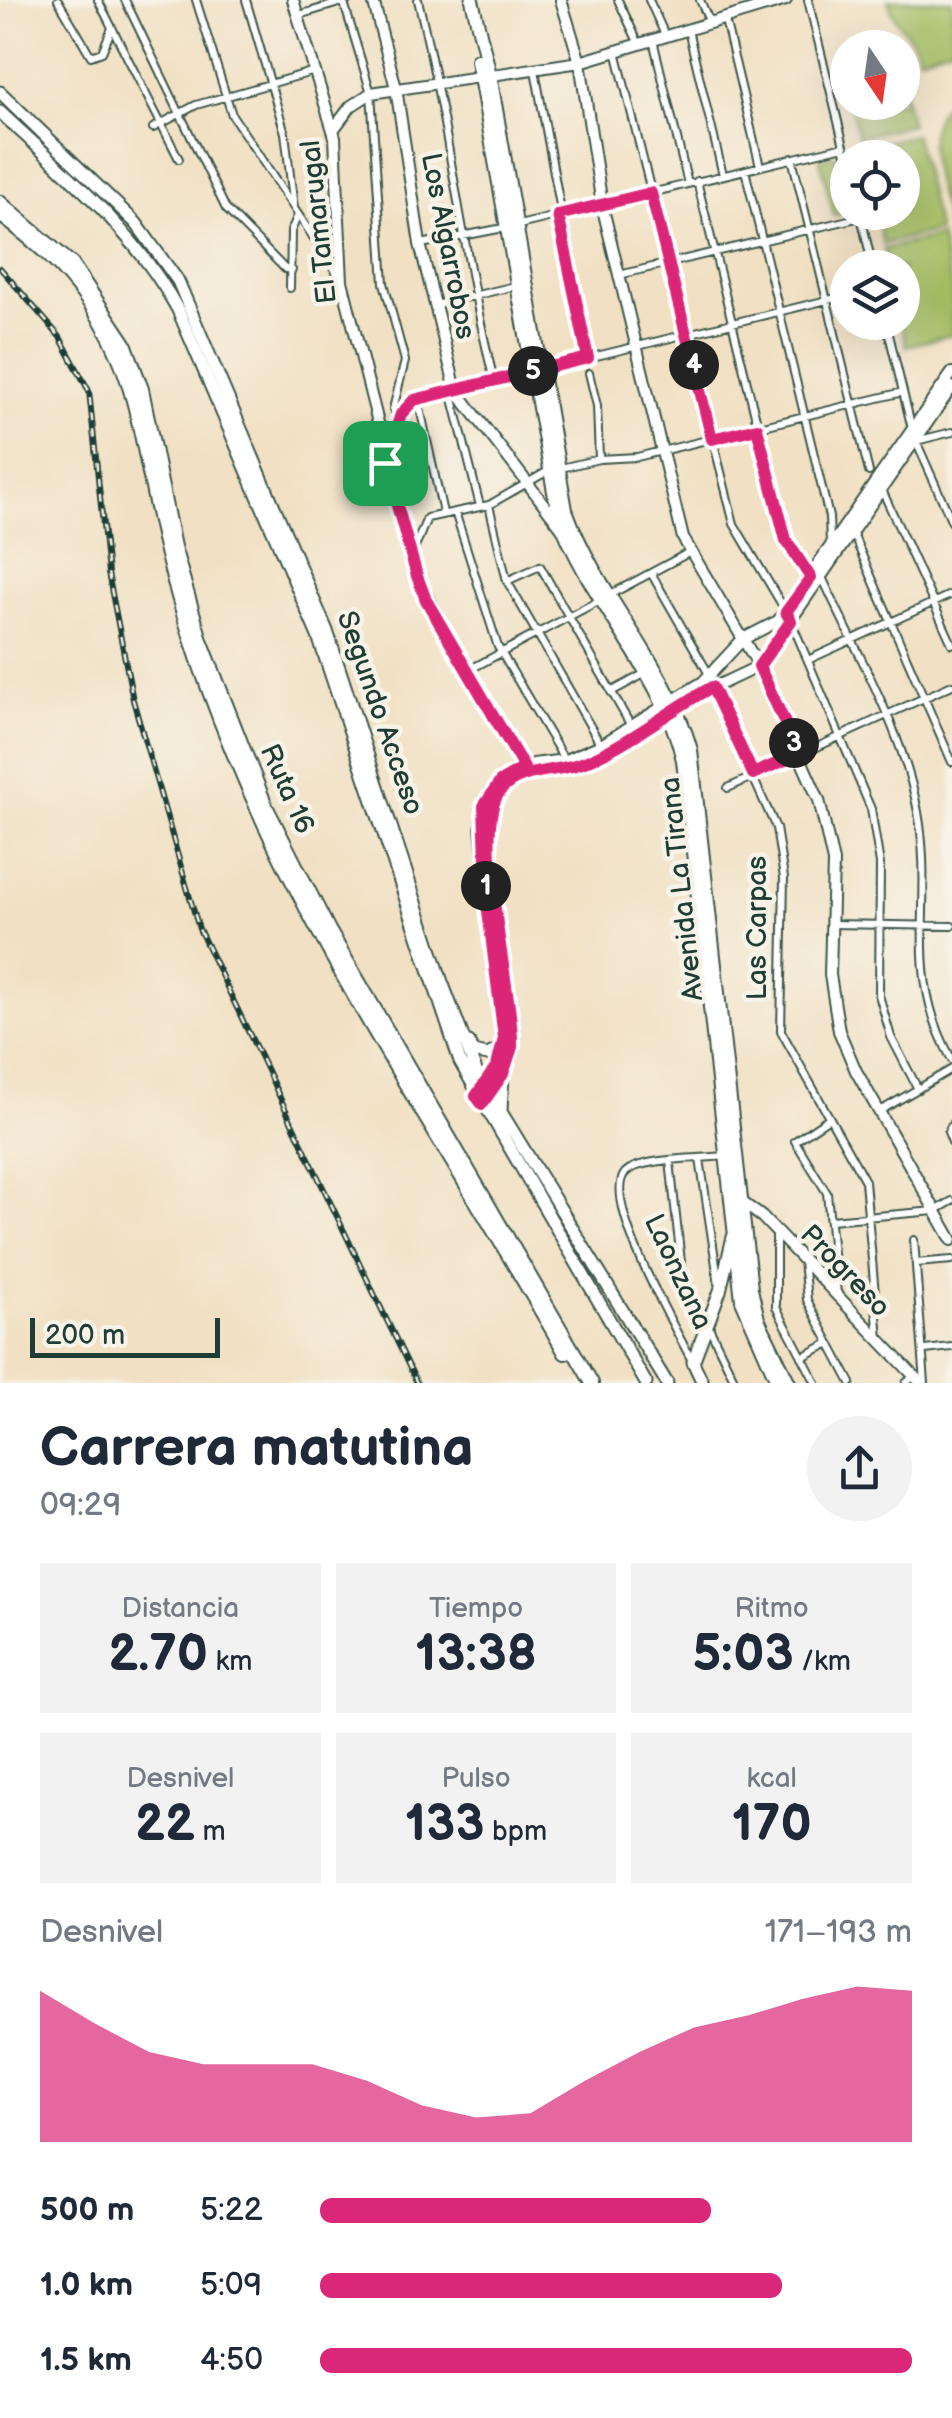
<!DOCTYPE html>
<html lang="es">
<meta charset="utf-8">
<style>
:root{--surface:#fff;--page:#f2f2f3;--text:#1f2937;--muted:#747a83;--accent:#db2777}
body{margin:0;font-family:"Balsamiq Sans",sans-serif;background:var(--page);color:var(--text);height:100vh;display:flex;flex-direction:column;font-size:38px;white-space:nowrap}
*{box-sizing:border-box;margin:0}
p{font-size:32px;color:var(--muted)}
.icon{flex:none;width:55px;height:55px;fill:none;stroke:currentColor;stroke-width:2;stroke-linecap:round;stroke-linejoin:round}
.map{position:relative;height:1383px;overflow:hidden}
.sheet{display:flex;flex-direction:column;background:var(--surface);flex:1}
.sheet>*{flex:none}
.needle{width:65px;rotate:167deg}
.buttons{position:absolute;left:830px;top:30px;display:grid;gap:20px}
.buttons a{display:grid;place-items:center;width:90px;height:90px;border-radius:50%;background:var(--surface);box-shadow:0 10px 40px #0002;font-size:50px}
.scale{position:absolute;left:30px;bottom:25px;width:190px;box-sizing:border-box;padding-left:10px;border:5px solid #1f3d34;border-top:0;font-size:28px;line-height:35px;white-space:nowrap;color:#1f3d34;-webkit-text-stroke:8px #f7f3e8;paint-order:stroke}
.pin{position:absolute;display:grid;place-items:center;width:85px;height:85px;color:#fff;margin:-42px;border-radius:20px;box-shadow:0 5px 15px #0006}
.km{position:absolute;width:50px;height:50px;margin:-25px;border-radius:50%;background:#222;color:#fff;font-size:28px;line-height:50px;text-align:center}
.round{display:grid;place-items:center;flex:none;width:105px;height:105px;border-radius:52px;background:var(--page)}
.overview{display:flex;align-items:center;justify-content:space-between;height:170px;padding:0 40px}
h1{font-size:55px;font-weight:600;line-height:75px}
.stats{display:grid;grid-template-columns:repeat(3,1fr);gap:15px;height:170px;padding:10px 40px}
.stats div{display:grid;align-content:center;border-radius:0px;background:var(--page);text-align:center}
.stats b{font-size:50px;font-weight:600}
.stats small{font-size:28px;font-weight:400}
.stats p{font-size:28px}
.chart{height:280px;padding:20px 40px}
.chart p{display:flex;justify-content:space-between}
.chart svg{width:100%;height:180px;margin-top:10px;fill:var(--accent);opacity:.7}
ul{padding:0 40px;list-style:none;font-size:32px}
li{display:grid;grid-template-columns:160px 120px 1fr;align-items:center;height:75px}
li i{height:25px;border-radius:12px;background:var(--accent)}
.map>svg:first-child{display:block}
.green{fill:#a4be65;stroke:#627e4c;stroke-width:2.5}
.lines{fill:none;stroke-linecap:round;stroke-linejoin:round}
.street-casing{stroke:#3e5549;stroke-width:10}
.secondary-casing{stroke:#3e5549;stroke-width:14}
.primary-casing{stroke:#3e5549;stroke-width:15}
.highway-casing{stroke:#3e5549;stroke-width:16}
.street{stroke:#fff;stroke-width:6}
.secondary{stroke:#fff;stroke-width:10}
.primary{stroke:#fff;stroke-width:11}
.highway{stroke:#fff;stroke-width:12}
.rail-casing{stroke:#1f3d34;stroke-width:6}
.rail{stroke:#f7f3e8;stroke-width:2.5;stroke-dasharray:8;stroke-linecap:butt}
.route-casing{stroke:#fff;stroke-width:20}
.route{stroke:#db2777;stroke-width:12}
.labels{text-anchor:middle;dominant-baseline:central;stroke-width:9;stroke-linejoin:round;paint-order:stroke}
.street-label{font-size:28px;fill:#1f3d34;stroke:#f7f3e8}
</style>
<div class="map">
<svg width="952" height="1383" viewBox="0 0 952 1383">
<rect width="100%" height="100%" fill="#f7f3e8"/>
<filter id="ink" filterUnits="userSpaceOnUse"><feTurbulence type="fractalNoise" baseFrequency=".01" numOctaves="2"/><feDisplacementMap in="SourceGraphic" scale="20" xChannelSelector="R" yChannelSelector="G"/><feConvolveMatrix kernelMatrix="1 2 1 2 8 2 1 2 1" color-interpolation-filters="sRGB"/></filter>
<filter id="wash" filterUnits="userSpaceOnUse"><feTurbulence type="fractalNoise" baseFrequency=".0048" numOctaves="4" result="noise"/><feDisplacementMap in="SourceGraphic" scale="40" xChannelSelector="R" yChannelSelector="G"/><feGaussianBlur stdDeviation="2.25" result="paint"/><feColorMatrix in="noise" values="0 0 0 0 0 0 0 0 0 0 0 0 0 0 0 0 0 1.4 0 .05"/><feComposite in="paint" operator="in"/></filter>
<g filter="url(#wash)">
<rect width="100%" height="100%" fill="#f1e0c3"/>
<path class="green" d="M888,0H952V46L919,57C915,36 895,28 888,0Z
M903,90L911,124L858,137L850,103L902,102Z
M952,98V240C941,199 910,129 952,98Z
M915,135L938,231L883,244L875,213L902,212V158L862,157L860,148Z
M835,155L848,212L834,216L820,159Z
M940,236L952,288V335L906,346L901,323L902,268L888,267L884,249Z"/>
</g>
<g filter="url(#ink)">
<g class="lines">
<g class="street-casing">
<path id="street" d="M58,0L91,56L102,52L112,28
M98,0L179,159
M125,0L226,209L285,269L292,270
M196,0L232,115L339,276
M246,0L285,133L294,208
M343,0L371,93L384,283L405,361L393,409L399,419
M418,0C449,126 463,255 494,381
M618,0L639,44
M649,0L665,35
M700,0L710,23
M808,0L848,162
M299,15L349,0
M725,20L760,166
M688,30L723,175
M653,40L688,184
M616,51L734,524L785,610
M535,70L588,357
M153,128L196,105L315,71
M792,158L869,472
M745,170L829,517L830,543
M697,181L786,540L810,577
M860,212L873,268
M421,244L519,225L844,146
M619,275L861,217
M290,288L291,231L298,215
M435,305L515,286
M886,322L912,429
M543,369L848,295
M589,373L597,406L599,459
M451,391L480,506
M418,399L443,513
M916,441L952,522
M916,441L952,432
M387,460L399,419L411,402L530,372
M882,490L952,644
M489,505L507,581L601,745
M455,512L498,647L564,759
M852,532L952,762
M413,552L427,518L489,505L548,471L599,459L637,457L903,392
M651,573L710,676
M822,577C856,652 903,730 918,812C935,905 902,970 952,1060
M507,581L540,566L631,726
M791,621L871,809L880,864L879,995L891,1037L918,1089
M808,660L952,594
M467,671L690,552
M713,689L776,828L784,878L781,1031L865,1181L879,1339
M611,692L644,674
M728,788L952,685
M831,924L952,926
M880,1111L952,1069
M829,1118L795,1141L827,1193L837,1294
M952,1124L948,1132L952,1142
M700,1159L719,1285
M670,1161L682,1271L736,1383
M830,1220L935,1211L952,1201
M776,1233V1307L816,1383
M914,1240L925,1383
M803,1261L807,1300L851,1383
M916,1263L952,1260
M925,1350L952,1347
M802,1357L830,1343
M692,1361C677,1331 601,1201 625,1173C640,1157 703,1159 725,1156
M906,1383L914,1376"/>
</g>
<g class="secondary-casing">
<path id="secondary" d="M293,0L335,137L342,281L417,576L466,672L529,774L588,761L700,694L759,666L952,387
M373,0L396,88L420,244L456,390L562,528
M561,0L580,62L602,205L683,538L759,666L819,800L833,862L830,975L839,1031L856,1071L952,1240
M333,130L351,106L371,93L580,62L786,0
M480,1092L500,1059L504,1038L481,828L491,792L510,775L533,764L565,760L601,745L703,682L743,639L778,621L952,373
M485,1100L508,1064L513,1047C514,978 475,870 492,807C496,792 510,782 524,776
M739,1200L762,1217L921,1383"/>
</g>
<g class="primary-casing">
<path id="primary" d="M0,92L136,223L178,281L327,631L442,982L476,1071L667,1383
M0,112C64,172 136,232 178,310L318,636L460,1062L646,1383
M469,1043L473,1052L488,1055L502,1047L504,1038
M501,1110L503,1074
M703,1383L693,1362L720,1291L733,1237"/>
</g>
<g class="highway-casing">
<path id="highway" d="M472,0L490,75L566,510C596,595 667,664 691,750L751,1289L758,1319L789,1383
M477,60L558,514C588,601 663,671 683,760L742,1300L778,1383
M0,202L72,264L125,343L142,389L174,547L201,640L266,806L329,930L592,1383
M0,215C149,326 128,411 171,571C194,659 227,744 265,826C351,1009 466,1177 565,1353"/>
</g>
<use href="#street" class="street"/>
<use href="#secondary" class="secondary"/>
<use href="#primary" class="primary"/>
<use href="#highway" class="highway"/>
<g class="rail-casing">
<path id="rail" d="M0,268L60,337L89,391L108,573L133,700L199,929L417,1383"/>
</g>
<use href="#rail" class="rail"/>
</g>
</g>
<g class="lines" filter="url(#ink)">
<g class="route-casing">
<path id="route" d="M651,193L712,439L757,428L786,540L811,578L786,612L791,621L759,666L799,754L753,774L712,687C670,710 631,742 587,761C559,774 523,766 501,790C469,826 514,994 512,1047L503,1074L482,1104L476,1096L497,1066L504,1038L488,911L484,806L500,782L524,768L426,600L417,576L385,463L401,414L414,400L588,358L558,215Z"/>
</g>
<use href="#route" class="route"/>
</g>
<g class="labels">
<g class="street-label">
<text transform="translate(319 222) rotate(-96)">El Tamarugal</text>
<text transform="translate(448 246) rotate(79)">Los Algarrobos</text>
<text transform="translate(380 713) rotate(71)">Segundo Acceso</text>
<text transform="translate(287 789) rotate(66)">Ruta 16</text>
<text transform="translate(682 889) rotate(-96)">Avenida La Tirana</text>
<text transform="translate(757 928) rotate(-90)">Las Carpas</text>
<text transform="translate(845 1271) rotate(46)">Progreso</text>
<text transform="translate(678 1272) rotate(65)">Laonzana</text>
</g>
</g>
</svg>
<div class="buttons">
<a><svg class="needle" viewBox="-14 -14 28 28"><path d="M0-13l5 13h-10z" fill="#e53935"/><path d="M0 13l5-13h-10z" fill="#747a83"/></svg></a>
<a><svg class="icon" aria-label="locate" viewBox="0 0 24 24"><circle cx="12" cy="12" r="6"/><path d="M12 2v4M12 18v4M2 12h4M18 12h4"/></svg></a>
<a><svg class="icon" aria-label="layers" viewBox="0 0 24 24"><path d="M12 4l9 5-9 5-9-5zM3 14l9 5 9-5"/></svg></a>
</div>
<div class="scale">200 m</div>
<div class="pin" style="left:385px;top:463px;background:#1e9e55"><svg class="icon" aria-label="arrive" viewBox="0 0 24 24"><path d="M6 21V4h12l-3 4 3 4H6"/></svg></div>
<b class="km" style="left:486px;top:886px">1</b>
<b class="km" style="left:794px;top:743px">3</b>
<b class="km" style="left:694px;top:365px">4</b>
<b class="km" style="left:533px;top:371px">5</b>
</div>
<section class="sheet">
<div class="overview"><div><h1>Carrera matutina</h1><p>09:29</p></div><a class="round"><svg class="icon" aria-label="share" viewBox="0 0 24 24"><path d="M12 15V3M7 8l5-5 5 5M5 13v7h14v-7"/></svg></a></div>
<div class="stats">
<div><p>Distancia</p><b>2.70<small> km</small></b></div>
<div><p>Tiempo</p><b>13:38</b></div>
<div><p>Ritmo</p><b>5:03<small> /km</small></b></div>
</div>
<div class="stats">
<div><p>Desnivel</p><b>22<small> m</small></b></div>
<div><p>Pulso</p><b>133<small> bpm</small></b></div>
<div><p>kcal</p><b>170</b></div>
</div>
<div class="chart"><p><span>Desnivel</span>171–193 m</p>
<svg viewBox="0 0 160 44" preserveAspectRatio="none"><path d="M0 44V7L10 15L20 22L30 25L40 25L50 25L60 29L70 35L80 38L90 37L100 29L110 22L120 16L130 13L140 9L150 6L160 7V44z"/></svg>
</div>
<ul>
<li><b>500 m</b>5:22<i style="width:66%"></i></li>
<li><b>1.0 km</b>5:09<i style="width:78%"></i></li>
<li><b>1.5 km</b>4:50<i style="width:100%"></i></li>
</ul>
</section>
